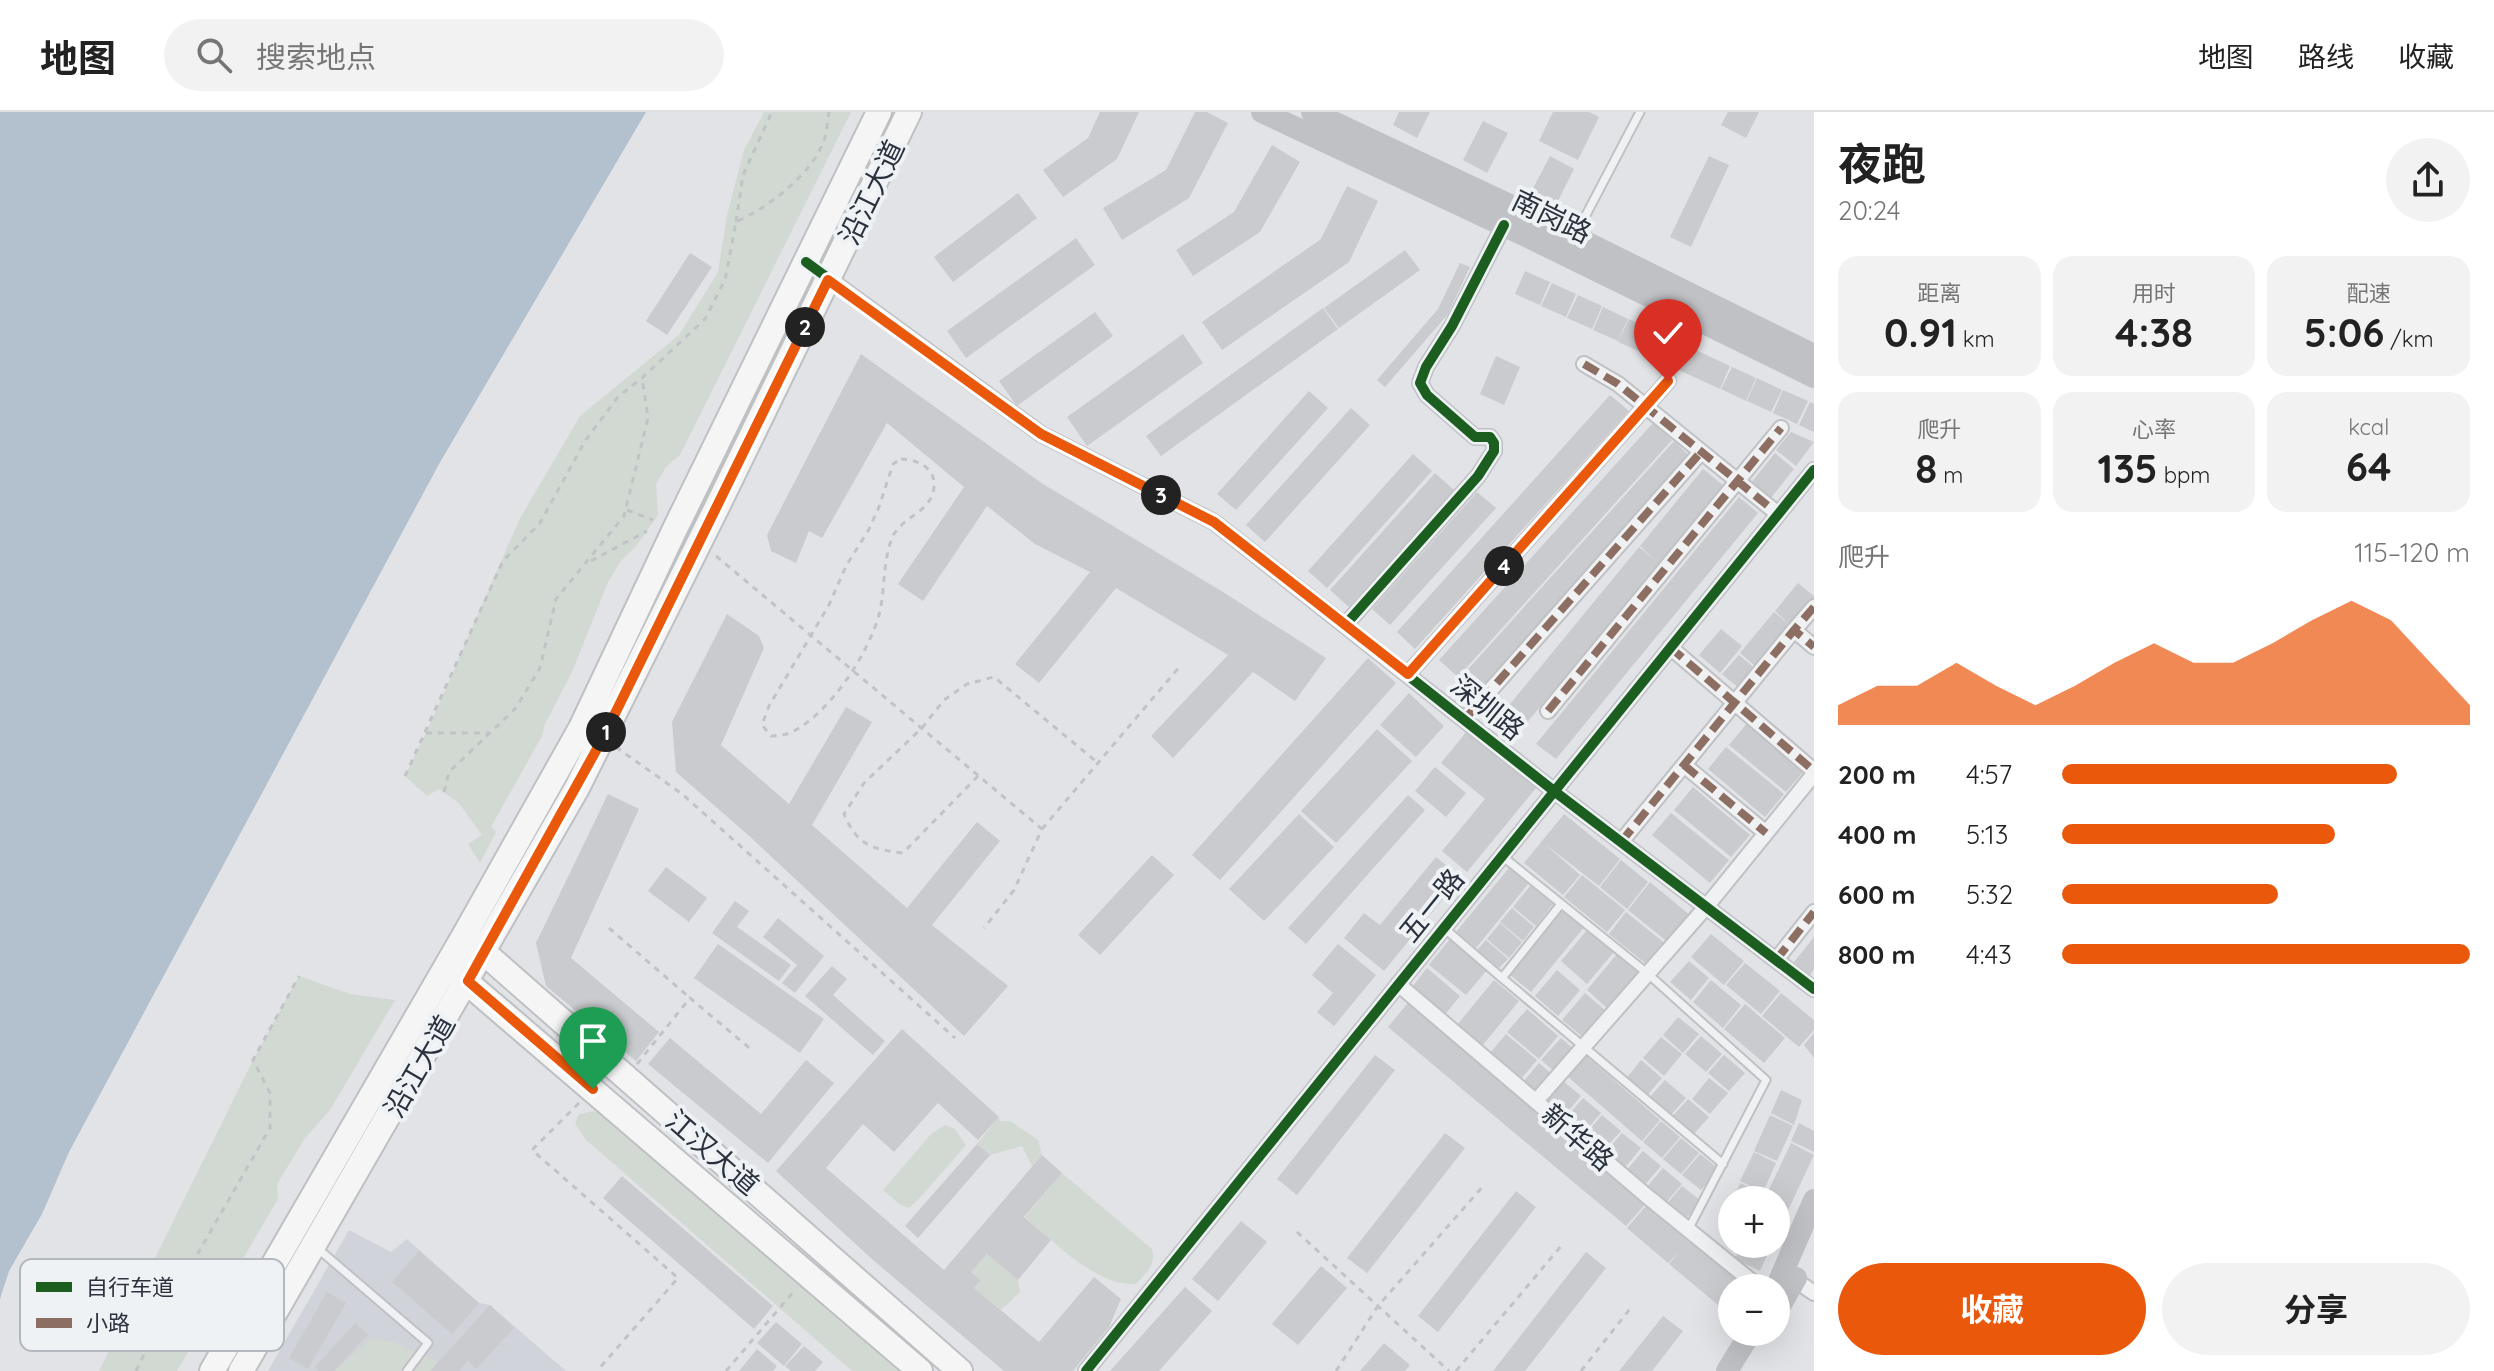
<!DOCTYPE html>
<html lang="zh">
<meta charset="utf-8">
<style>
:root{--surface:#fff;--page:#f2f2f2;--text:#222;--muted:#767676;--line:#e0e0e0;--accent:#ea580c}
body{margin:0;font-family:Quicksand,"Noto Sans SC",sans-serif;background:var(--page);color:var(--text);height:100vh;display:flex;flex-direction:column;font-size:30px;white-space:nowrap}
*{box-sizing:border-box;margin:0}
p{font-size:26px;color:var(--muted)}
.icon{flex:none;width:44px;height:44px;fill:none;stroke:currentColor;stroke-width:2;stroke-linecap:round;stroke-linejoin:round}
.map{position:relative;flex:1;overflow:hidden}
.details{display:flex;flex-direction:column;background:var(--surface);width:680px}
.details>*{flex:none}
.fabs{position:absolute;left:1718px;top:1074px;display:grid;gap:16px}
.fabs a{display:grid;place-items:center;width:72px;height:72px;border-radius:50%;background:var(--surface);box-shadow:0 8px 32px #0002;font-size:40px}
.pin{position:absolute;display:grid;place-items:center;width:68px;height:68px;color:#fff;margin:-82px -34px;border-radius:50% 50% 50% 0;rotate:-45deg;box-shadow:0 0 8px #0007}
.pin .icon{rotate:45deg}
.km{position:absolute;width:40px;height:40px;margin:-20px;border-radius:50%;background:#222;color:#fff;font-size:22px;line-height:40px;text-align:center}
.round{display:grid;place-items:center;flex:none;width:84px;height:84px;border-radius:42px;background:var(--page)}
.head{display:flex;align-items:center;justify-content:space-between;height:136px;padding:0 24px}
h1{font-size:44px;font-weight:700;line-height:60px}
.stats{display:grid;grid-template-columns:repeat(3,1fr);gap:12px;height:136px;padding:8px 24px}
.stats div{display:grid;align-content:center;border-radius:20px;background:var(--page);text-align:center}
.stats b{font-size:40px;font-weight:700}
.stats small{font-size:22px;font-weight:400}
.stats p{font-size:22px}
.chart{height:224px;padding:16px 24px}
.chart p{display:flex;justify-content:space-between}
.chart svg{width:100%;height:144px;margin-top:8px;fill:var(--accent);opacity:.7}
.cta{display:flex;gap:16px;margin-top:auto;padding:16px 24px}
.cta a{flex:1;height:92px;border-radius:48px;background:var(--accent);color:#fff;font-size:32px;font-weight:700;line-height:92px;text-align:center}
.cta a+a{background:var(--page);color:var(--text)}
ul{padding:0 24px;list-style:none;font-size:26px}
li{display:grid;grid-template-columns:128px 96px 1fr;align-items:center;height:60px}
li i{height:20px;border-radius:10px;background:var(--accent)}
header{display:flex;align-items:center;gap:48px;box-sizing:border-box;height:112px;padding:0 40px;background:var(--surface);border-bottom:2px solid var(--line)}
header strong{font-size:38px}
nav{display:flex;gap:44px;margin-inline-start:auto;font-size:28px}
.search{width:560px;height:72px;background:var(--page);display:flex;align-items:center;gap:20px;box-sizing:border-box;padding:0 28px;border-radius:44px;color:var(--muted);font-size:30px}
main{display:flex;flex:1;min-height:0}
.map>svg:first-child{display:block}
.built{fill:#d0d3d9}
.green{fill:#d2d9d2}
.water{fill:#b3c0ce}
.building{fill:#cacbce}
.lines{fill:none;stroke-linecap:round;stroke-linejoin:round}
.lane-casing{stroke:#c0c1c4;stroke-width:11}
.street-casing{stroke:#c0c1c4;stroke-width:18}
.primary-casing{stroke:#bec0c3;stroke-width:28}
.path{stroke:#c1c4c6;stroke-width:3;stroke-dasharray:6 6;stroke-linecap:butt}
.lane{stroke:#f0f1f3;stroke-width:7}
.street{stroke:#f0f1f3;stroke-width:14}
.secondary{stroke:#c0c1c5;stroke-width:22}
.primary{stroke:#f5f5f6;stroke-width:24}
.quiet{stroke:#8d6e63;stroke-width:8;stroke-dasharray:16 8;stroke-linecap:butt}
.cycleway-casing{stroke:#eff2f5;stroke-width:15}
.cycleway{stroke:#1b5e20;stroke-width:10}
.route-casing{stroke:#fff;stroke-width:16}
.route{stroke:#ea580c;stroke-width:10}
.labels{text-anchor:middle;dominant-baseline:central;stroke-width:8;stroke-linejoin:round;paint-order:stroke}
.street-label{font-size:28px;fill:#2b313d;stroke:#eff2f5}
.key{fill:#eff2f5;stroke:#b4b8be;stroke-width:2}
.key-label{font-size:22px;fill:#2b313d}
</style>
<header>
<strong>地图</strong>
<div class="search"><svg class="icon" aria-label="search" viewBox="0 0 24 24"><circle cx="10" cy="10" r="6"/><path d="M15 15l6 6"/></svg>搜索地点</div>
<nav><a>地图</a><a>路线</a><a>收藏</a></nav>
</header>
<main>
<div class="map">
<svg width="1814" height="1259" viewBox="0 0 1814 1259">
<rect width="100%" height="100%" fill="#e1e3e6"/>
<path class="built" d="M349,1118L391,1140L407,1127L479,1191L490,1193L566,1259H268Z"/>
<path class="green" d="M764,0H851L680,343L666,355L656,372L658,403L637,433L620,450L608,470L572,560L545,612L542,624L491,715L496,720L480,751L468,732L482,723L459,691L439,677L427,684L405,664L433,606L519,408L580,304L679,223L718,160L727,103L744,38Z
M299,864L350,882L395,888L330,998L305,1026L277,1072L278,1087L177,1259H99L253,948Z
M594,999L613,1006L899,1259H852L585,1027L575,1011L579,1002Z
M999,1005L1000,1009H1010L1038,1028L1042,1043L1032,1054L1022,1034L990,1043L977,1032Z
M945,1013L955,1017L966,1033L918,1088L909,1096L899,1092L883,1078L932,1021Z
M1062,1061L1152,1137C1157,1152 1145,1162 1136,1172C1097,1175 1053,1129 1025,1105Z
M987,1142L1018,1168L1020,1180L1001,1198L974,1176L981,1168L971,1160Z
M372,1226L394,1230L438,1250L430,1259H334Z"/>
<path class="water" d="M0,0H646L439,352L69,1040L42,1102L9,1159L0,1187Z"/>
<path class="building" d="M1100,0H1139L1117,47L1063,85L1043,58L1088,26Z
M1195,0H1207L1228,11L1189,86L1122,128L1103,96L1166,58Z
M1399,0H1430L1417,26L1393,13Z
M1553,0H1589L1599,5L1578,48L1539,29Z
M1728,0H1759L1746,26L1721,13Z
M1483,9L1508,21L1487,61L1463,48Z
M1272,33L1300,50L1260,120L1193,164L1176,138L1234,100Z
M1550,44L1574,57L1554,97L1529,84Z
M1709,44L1729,53L1691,135L1670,125Z
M1347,74L1378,89L1349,150L1222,238L1202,210L1321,127Z
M1018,81L1037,106L953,170L934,145Z
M1076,126L1095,153L966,246L947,219Z
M1405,138L1420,158L1339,216L1324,196Z
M690,141L712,155L667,223L646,209Z
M1460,151L1470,155L1448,202L1385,275L1377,268L1438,197Z
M1525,159L1550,170L1540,193L1515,182Z
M1552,171L1576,182L1566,205L1541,194Z
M1578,183L1602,194L1592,217L1567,206Z
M1603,195L1628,207L1618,229L1593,218Z
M1323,196L1338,217L1161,344L1146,324Z
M1095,200L1113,224L1017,294L999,269Z
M1629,207L1654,219L1643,241L1618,230Z
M1655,219L1730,254L1720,277L1670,254L1674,246L1669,253L1644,242Z
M1183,222L1203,251L1087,334L1067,305Z
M861,242L1043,372L1223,480L1326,546L1295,589L1253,560L1173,646L1151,624L1228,543L1116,476L1039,571L1015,552L1090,460L1035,432L987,394L923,489L898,472L964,375L887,311L822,426L809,419L796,451L771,439L767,423Z
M1496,244L1520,255L1504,293L1480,282Z
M1732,255L1756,266L1746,289L1721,277Z
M1757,266L1782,278L1771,300L1747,289Z
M1783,278L1808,289L1797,312L1773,301Z
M1309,279L1328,296L1236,398L1217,382Z
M1610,283L1629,299L1415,537L1397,520Z
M1810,290L1814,292V320L1799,313Z
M1351,296L1370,313L1265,430L1246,413Z
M1653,311L1672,328L1458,565L1439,548Z
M1791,320L1814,330L1796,354L1776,338Z
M1674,329L1692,346L1479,583L1460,566Z
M1775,341L1794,357L1770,387L1751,371Z
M1413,342L1432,359L1327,476L1308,459Z
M1703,357L1723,373L1520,619L1501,603L1639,435L1654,447L1640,434Z
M1435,361L1454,378L1349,495L1330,478Z
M1477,380L1496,396L1390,513L1372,497Z
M1739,385L1758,401L1556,647L1536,632Z
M1798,471L1814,484V493L1760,558L1740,541L1774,500L1790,513L1775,499Z
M727,502L759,524L764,536L721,633L789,692L846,595L872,610L812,713L907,796L977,710L1000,729L932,813L1008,874L964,924L747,722L676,660L672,610Z
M1721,517L1742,534L1720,561L1699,543Z
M1739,543L1758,559L1741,578L1722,562Z
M1368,546L1396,571L1220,768L1192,743Z
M1409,581L1444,614L1416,645L1380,613Z
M1748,610L1805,658L1786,680L1729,633Z
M1377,617L1412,649L1336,731L1301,699Z
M1467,619L1536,676L1467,760L1442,739L1485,687L1441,651Z
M1726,635L1784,682L1765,705L1708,657Z
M1435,655L1466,681L1446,705L1415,679Z
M1693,675L1750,723L1731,745L1674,698Z
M608,682L639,697L571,846L659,920L636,949L546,874L536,831Z
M1408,683L1425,698L1306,832L1288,816Z
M1671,701L1729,748L1710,771L1652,723Z
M1299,702L1334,735L1264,809L1229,777Z
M1564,702L1620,747L1599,774L1545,732L1580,763L1563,783L1524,751Z
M1152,743L1174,763L1100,843L1078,823Z
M1436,745L1461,765L1384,859L1344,826L1364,801L1380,813Z
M1621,748L1648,770L1627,797L1600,775Z
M666,755L707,786L689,810L648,779Z
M1509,756L1528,772L1476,836L1456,820Z
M1582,763L1625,798L1607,820L1564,785Z
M1650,770L1691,804L1669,831L1628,798Z
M1531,773L1554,791L1536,814L1513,795Z
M735,789L749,799L737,815L791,853L779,869L712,821Z
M1512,796L1534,815L1523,829L1500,810Z
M1563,796L1585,814L1531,880L1509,862Z
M1626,800L1667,833L1650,855L1609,822Z
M778,806L824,844L795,881L782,871L797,853L763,825Z
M1500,811L1522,830L1509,846L1487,827Z
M1588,817L1614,840L1587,872L1561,849Z
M1711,822L1744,849L1724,873L1691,845Z
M1814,825V857L1810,863L1794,850Z
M1450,827L1487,858L1466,883L1429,853Z
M1486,828L1508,847L1499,856L1477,838Z
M718,832L824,907L800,941L694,866Z
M1338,832L1376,863L1334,914L1317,900L1333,881L1312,863Z
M1617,842L1638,860L1607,896L1587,878Z
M1689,849L1709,866L1691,888L1670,870Z
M1745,851L1780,879L1761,902L1726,873Z
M832,854L847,867L833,883L885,929L873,943L805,884Z
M1427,856L1460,884L1443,905L1410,878Z
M1557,858L1580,878L1558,904L1535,884Z
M1494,868L1519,889L1482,934L1457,913Z
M1711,868L1741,893L1723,916L1693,890Z
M1585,881L1606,899L1583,925L1562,908Z
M1781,881L1814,908V918L1799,935L1762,904Z
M1411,887L1649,1088L1626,1114L1388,915Z
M1745,892L1785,926L1764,951L1724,917Z
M1527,897L1558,924L1539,947L1507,920Z
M1678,905L1699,922L1683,941L1663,923Z
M902,917L999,1005L978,1028L938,991L894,1040L863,1012L826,1056L944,1158L1042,1043L1062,1061L1024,1105L1051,1128L1018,1168L987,1142L971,1160L981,1168L974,1176L1039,1230L1094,1165L1121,1187L1109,1215L1073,1259H1004L873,1148L776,1059Z
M1814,921V946L1804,933Z
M1506,922L1537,948L1521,967L1490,941Z
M1701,924L1722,942L1706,960L1685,942Z
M1661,925L1682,942L1664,964L1643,946Z
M670,926L761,1002L806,948L834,971L768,1051L648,952Z
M1561,926L1575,938L1555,960L1541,948Z
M1375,943L1395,958L1297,1083L1277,1067Z
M1585,943L1660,1008L1642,1029L1567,964Z
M1724,943L1745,961L1729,979L1708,961Z
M1641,948L1662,966L1646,985L1626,967Z
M1539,951L1553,963L1538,981L1524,969Z
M1709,966L1728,981L1710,1002L1692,987Z
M1665,968L1686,986L1670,1004L1649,986Z
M1563,969L1581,984L1563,1005L1545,990Z
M1781,978L1802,988L1794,1013L1771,1001Z
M1583,986L1601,1001L1583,1022L1565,1007Z
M1688,987L1709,1005L1693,1023L1672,1005Z
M1602,1003L1621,1019L1602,1040L1584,1024Z
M1770,1003L1793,1014L1777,1049L1754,1039Z
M1661,1009L1680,1025L1662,1046L1643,1030Z
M1799,1011L1814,1019V1040L1791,1029Z
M1445,1021L1465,1036L1367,1161L1347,1146Z
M1622,1021L1641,1036L1623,1058L1604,1042Z
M1681,1026L1699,1041L1681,1062L1663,1047Z
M1791,1031L1814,1043L1776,1124V1088H1764Z
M977,1032L990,1043L918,1126L905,1114Z
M1643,1039L1661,1054L1643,1075L1625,1060Z
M1754,1040L1776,1051L1763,1080L1740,1069Z
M1700,1042L1719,1057L1701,1078L1682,1063Z
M1663,1056L1682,1072L1664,1093L1645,1077Z
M622,1064L773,1194L754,1217L603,1086Z
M1740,1071L1762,1081L1759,1088H1733Z
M1682,1074L1701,1089L1683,1110L1664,1095Z
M1516,1079L1536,1095L1438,1220L1418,1204Z
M1650,1089L1747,1170L1743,1176H1732V1189L1724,1198L1669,1152L1679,1140L1668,1151L1627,1116Z
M1732,1089V1126L1720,1117Z
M1241,1109L1267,1130L1218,1189L1192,1167Z
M1742,1132H1772L1760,1159L1735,1147Z
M419,1139L479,1191L452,1222L392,1170Z
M1586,1140L1606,1156L1525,1259H1493Z
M1321,1154L1347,1176L1298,1233L1272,1212Z
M1185,1175L1212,1199L1159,1259H1110Z
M327,1180L346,1191L308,1257L289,1246Z
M490,1193L514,1216L476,1257L468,1249L459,1259H430Z
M1663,1204L1683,1219L1652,1259H1619Z
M776,1210L802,1232L784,1254L757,1231Z
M355,1211L368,1223L334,1259H319L315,1255Z
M1384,1231L1410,1253L1405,1259H1360Z
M804,1234L823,1250L815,1259H791L785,1254Z
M757,1237L777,1254L773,1259H739Z"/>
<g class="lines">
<g class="lane-casing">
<path id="lane" d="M1576,122L1640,0
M1502,744L1647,861L1766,968L1688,1118
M1561,792L1502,866L1723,1052
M1444,816L1502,866
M316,1135L428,1231L407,1259"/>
</g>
<g class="street-casing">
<path id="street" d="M806,150L1041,322L1214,410L1554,679L1814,877
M1584,252L1618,272L1778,402
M1814,495L1794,518L1814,535
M1346,512L1478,364L1494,339V331L1490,325H1475L1427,283L1420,271L1426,255L1452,214L1504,113
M1670,535L1814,659
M1408,562L1668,269
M1548,599L1781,316
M1465,607L1701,340
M1684,653L1766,721
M1621,730L1794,518
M1776,848L1814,800
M1398,872L1648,1085L1760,1176
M1536,989L1706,795L1814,662
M1795,1168L1814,1181
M1086,1259L1814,358"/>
</g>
<g class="primary-casing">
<path id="primary" d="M472,830L960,1259
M455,860L920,1259
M212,1259L464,824L581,616L674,419L879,0
M241,1259L577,676L717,395L909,0"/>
</g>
<path class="path" d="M736,110L743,63L772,0
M901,347C917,347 936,356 934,375C932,401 901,404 892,426C883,449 885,475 880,499C870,540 829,603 790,621C784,623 777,624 771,624L762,613L769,594L829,493L846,454L868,419L879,395L893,352Z
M627,398L653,408
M716,444L1042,717L1014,778L984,816
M591,449L647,419
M426,621H490
M616,635L682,682L955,926
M405,664L503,449L540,411L585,329L618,285L642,266L705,207L725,168L736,110C767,96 810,64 823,31C827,22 827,10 829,0
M978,664L903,741C871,737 857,733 844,702L864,671L922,616L944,588L967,572L994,565L1098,651
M444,680L449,660L515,597L540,556L556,487L624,404L648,306L642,266
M1042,717L1181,553
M609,816L690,886
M637,952L690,886L753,939
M579,991L532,1038L678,1166L597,1259
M1297,1120L1449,1259
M182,1171L215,1195
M136,1259L166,1197L270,1016V981L253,948L299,864
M726,1259L795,1178
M1336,1259L1378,1194L1485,1072
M1456,1259L1562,1133
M1581,1259L1633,1193"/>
<use href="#lane" class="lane"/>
<use href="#street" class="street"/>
<path class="secondary" d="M1262,0L1526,124L1814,265
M1312,0L1535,105L1814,243
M1776,1176L1814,1088
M1776,1201L1796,1166
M1727,1259L1751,1220"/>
<use href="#primary" class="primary"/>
<path class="quiet" d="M1584,252L1618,272L1778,402
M1814,495L1794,518L1814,535
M1670,535L1814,659
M1408,562L1668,269
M1548,599L1781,316
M1465,607L1701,340
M1684,653L1766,721
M1621,730L1794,518
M1776,848L1814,800"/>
<g class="cycleway-casing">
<path id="cycleway" d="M806,150L1041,322L1214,410L1554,679L1814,877
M1346,512L1478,364L1494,339V331L1490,325H1475L1427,283L1420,271L1426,255L1452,214L1504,113
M1086,1259L1814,358"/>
</g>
<use href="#cycleway" class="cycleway"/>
</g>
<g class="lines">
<g class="route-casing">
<path id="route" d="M593,977L468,869L603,626L828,168L1041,322L1214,410L1408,562L1668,269"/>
</g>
<use href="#route" class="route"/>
</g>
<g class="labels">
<g class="street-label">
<text transform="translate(871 80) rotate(-64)">沿江大道</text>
<text transform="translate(1552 104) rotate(26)">南岗路</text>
<text transform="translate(1488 595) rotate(39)">深圳路</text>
<text transform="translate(1431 793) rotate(-51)">五一路</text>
<text transform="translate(419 954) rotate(-60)">沿江大道</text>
<text transform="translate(1578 1025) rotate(41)">新华路</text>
<text transform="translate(713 1040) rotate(41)">江汉大道</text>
</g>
</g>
<rect x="20" y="1147" width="264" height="92" rx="12" class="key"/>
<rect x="36" y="1170" width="36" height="10" fill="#1b5e20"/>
<rect x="36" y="1206" width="36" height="10" fill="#8d6e63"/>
<g class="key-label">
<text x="86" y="1183">自行车道</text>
<text x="86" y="1219">小路</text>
</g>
</svg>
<div class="fabs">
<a>+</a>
<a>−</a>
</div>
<div class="pin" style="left:593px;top:977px;background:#1e9e55"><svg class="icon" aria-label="arrive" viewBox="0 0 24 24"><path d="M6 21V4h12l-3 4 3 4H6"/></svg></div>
<div class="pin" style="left:1668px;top:269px;background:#d93025"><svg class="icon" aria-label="check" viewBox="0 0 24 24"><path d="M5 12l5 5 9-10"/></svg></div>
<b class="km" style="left:606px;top:620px">1</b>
<b class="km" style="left:805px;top:215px">2</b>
<b class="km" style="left:1161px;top:383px">3</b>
<b class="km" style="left:1504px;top:454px">4</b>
</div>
<section class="details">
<div class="head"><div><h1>夜跑</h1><p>20:24</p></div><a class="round"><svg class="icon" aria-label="share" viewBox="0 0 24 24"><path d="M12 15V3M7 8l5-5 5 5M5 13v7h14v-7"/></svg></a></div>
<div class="stats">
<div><p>距离</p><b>0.91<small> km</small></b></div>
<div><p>用时</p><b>4:38</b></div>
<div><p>配速</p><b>5:06<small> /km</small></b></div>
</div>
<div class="stats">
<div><p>爬升</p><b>8<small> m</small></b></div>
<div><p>心率</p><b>135<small> bpm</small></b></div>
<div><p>kcal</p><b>64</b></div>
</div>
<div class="chart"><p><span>爬升</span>115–120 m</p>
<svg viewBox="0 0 160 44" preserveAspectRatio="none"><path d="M0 44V38L10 32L20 32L30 25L40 32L50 38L60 32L70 25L80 19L90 25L100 25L110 19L120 12L130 6L140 12L150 25L160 38V44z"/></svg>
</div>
<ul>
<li><b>200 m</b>4:57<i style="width:82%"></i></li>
<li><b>400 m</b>5:13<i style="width:67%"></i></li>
<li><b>600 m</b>5:32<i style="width:53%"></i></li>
<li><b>800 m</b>4:43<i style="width:100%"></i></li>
</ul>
<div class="cta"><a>收藏</a><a>分享</a></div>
</section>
</main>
